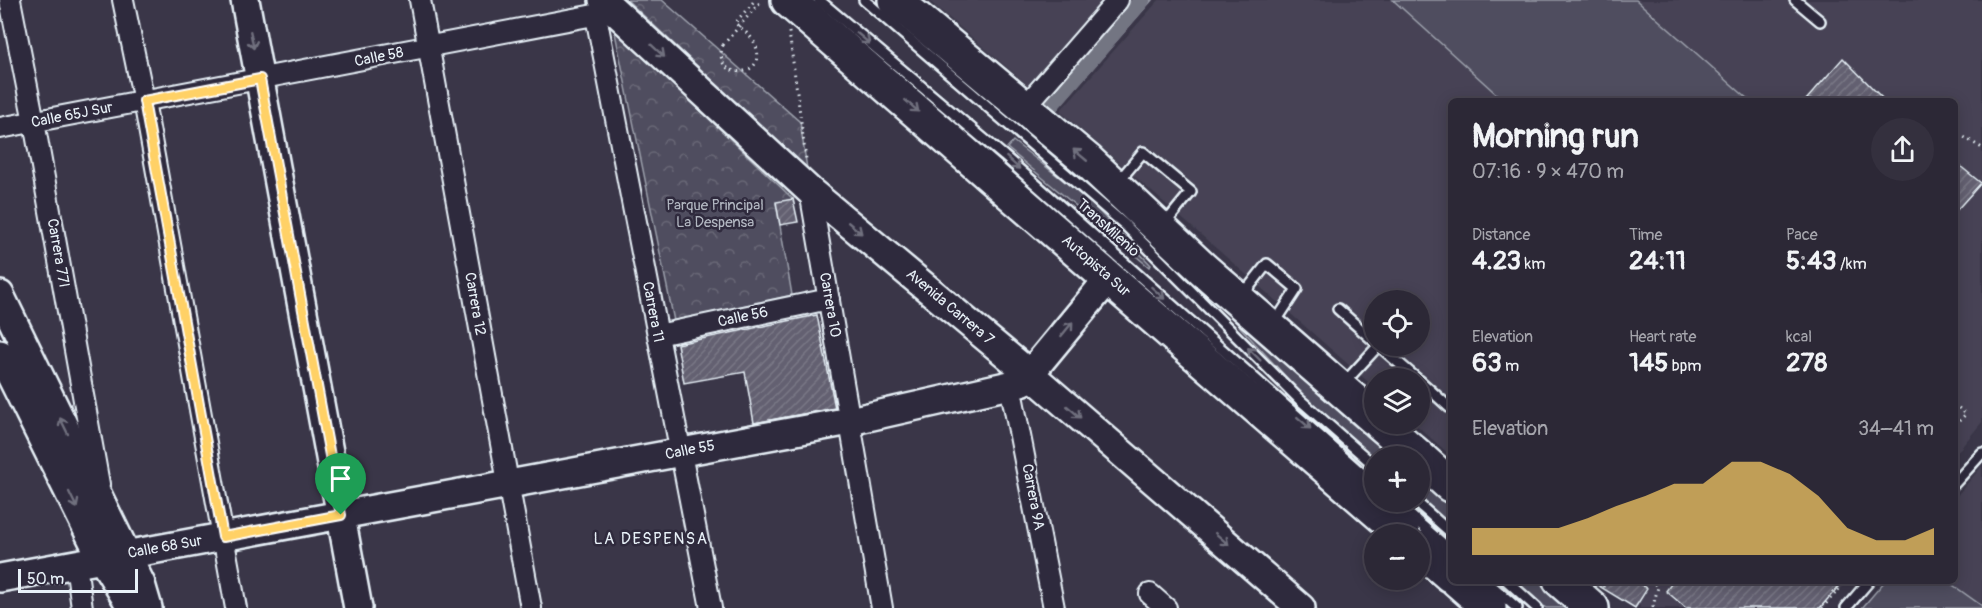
<!DOCTYPE html>
<meta charset="utf-8">
<style>
:root{--surface:#2c2836;--page:#34303e;--text:#f1f3f6;--muted:#a6a6ad;--line:#484451;--accent:#ffd166}
body{margin:0;font-family:Pangolin,sans-serif;background:var(--page);color:var(--text);height:100vh;display:flex;flex-direction:column;font-size:22px;white-space:nowrap}
*{box-sizing:border-box;margin:0}
p{font-size:20px;color:var(--muted)}
.icon{flex:none;width:33px;height:33px;fill:none;stroke:currentColor;stroke-width:2;stroke-linecap:round;stroke-linejoin:round}
.map{position:relative;flex:1;overflow:hidden}
.details{position:absolute;left:1448px;top:98px;width:510px;height:486px;display:flex;flex-direction:column;background:var(--surface);border-radius:9px;box-shadow:0 3px 15px #0003,0 0 0 2px var(--line)}
.details>*{flex:none}
.buttons{position:absolute;left:1364px;top:290px;display:grid;gap:12px}
.buttons a{display:grid;place-items:center;width:66px;height:66px;border-radius:50%;background:var(--surface);box-shadow:0 3px 15px #0003,0 0 0 2px var(--line);font-size:30px}
.scale{position:absolute;left:18px;bottom:15px;width:120px;box-sizing:border-box;padding-left:6px;border:3px solid #e8f1f8;border-top:0;font-size:16px;line-height:21px;white-space:nowrap;color:#e8f1f8;-webkit-text-stroke:4px #2f2a3d;paint-order:stroke}
.pin{position:absolute;display:grid;place-items:center;width:51px;height:51px;color:#fff;margin:-62px -26px;border-radius:50% 50% 50% 0;rotate:-45deg;box-shadow:0 0 6px #0007}
.pin .icon{rotate:45deg}
.round{display:grid;place-items:center;flex:none;width:63px;height:63px;border-radius:32px;background:var(--page)}
.overview{display:flex;align-items:center;justify-content:space-between;height:102px;padding:0 24px}
h1{font-size:33px;font-weight:700;line-height:45px}
.stats{display:grid;grid-template-columns:repeat(3,1fr);gap:9px;height:102px;padding:6px 24px}
.stats div{display:grid;align-content:center}
.stats b{font-size:26px;font-weight:700}
.stats small{font-size:16px;font-weight:400}
.stats p{font-size:16px}
.chart{height:168px;padding:12px 24px}
.chart p{display:flex;justify-content:space-between}
.chart svg{width:100%;height:108px;margin-top:6px;fill:var(--accent);opacity:.7}
.map>svg:first-child{display:block}
.built{fill:#464354;fill-rule:evenodd}
.grass{fill:#504e5f;stroke:#9ca0ac;stroke-width:1.5}
.forest{fill:url(#forest-crowns);stroke:#9ca0ac;stroke-width:1.5}
.lines{fill:none;stroke-linecap:round;stroke-linejoin:round}
.canal{stroke:#737482;stroke-width:16}
.building{fill:url(#building-hatch);stroke:#e8f1f8;stroke-width:1.5}
.lane-casing{stroke:#e8f1f8;stroke-width:14}
.street-casing{stroke:#e8f1f8;stroke-width:24}
.secondary-casing{stroke:#e8f1f8;stroke-width:32}
.highway-casing{stroke:#e8f1f8;stroke-width:38}
.path{stroke:#e8f1f8;stroke-width:3;stroke-dasharray:1.5 4.5;stroke-linecap:butt}
.lane{stroke:#2f2a3d;stroke-width:9}
.street{stroke:#2f2a3d;stroke-width:20}
.secondary{stroke:#2f2a3d;stroke-width:27}
.highway{stroke:#2f2a3d;stroke-width:33}
.path-bridge{stroke:#e8f1f8;stroke-width:3;stroke-dasharray:1.5 4.5;stroke-linecap:butt}
.oneway{stroke:#70707e}
.route-casing{stroke:#fff;stroke-width:12}
.route{stroke:#ffd166;stroke-width:8}
.labels{text-anchor:middle;dominant-baseline:central;stroke-width:5;stroke-linejoin:round;paint-order:stroke}
.street-label{font-size:15px;fill:#e8f1f8;stroke:#2f2a3d}
.park-label{font-size:15px;fill:#b3b8c2;stroke:#2f2a3d}
.neighbourhood-label{font-size:16px;letter-spacing:1.5px;fill:#e8f1f8;stroke:#2f2a3d}
</style>
<div class="map">
<svg width="1982" height="608" viewBox="0 0 1982 608">
<defs>
<pattern id="forest-crowns" width="20" height="18" patternUnits="userSpaceOnUse" patternTransform="scale(1.5)"><rect width="20" height="18" fill="#504e5f"/><path d="M2 6a3 3 0 1 1 6 0M12 15a3 3 0 1 1 6 0" fill="none" stroke="#696877"/></pattern>
<pattern id="building-hatch" width="6" height="6" patternUnits="userSpaceOnUse" patternTransform="scale(1.5)"><rect width="6" height="6" fill="#636171"/><path d="M-1 1l2-2M0 6l6-6M5 7l2-2" fill="none" stroke="#797886"/></pattern>
</defs>
<rect width="100%" height="100%" fill="#3a3648"/>
<filter id="ink" filterUnits="userSpaceOnUse"><feTurbulence type="fractalNoise" baseFrequency=".0167" numOctaves="2"/><feDisplacementMap in="SourceGraphic" scale="12" xChannelSelector="R" yChannelSelector="G"/><feConvolveMatrix kernelMatrix="1 2 1 2 8 2 1 2 1" color-interpolation-filters="sRGB"/></filter>
<g filter="url(#ink)">
<path class="built" d="M928,0H1107L1030,87Z
M1159,0H1982V422L1955,455L1954,100H1450V455L1414,423H1419V378H1374V387L1060,111ZM1374,300H1419V345H1374Z
M1982,466V606L1947,581L1954,580L1955,498Z
M1585,581H1848L1824,608H1640V605L1635,608L1607,591L1605,588L1600,586L1599,588Z"/>
<path class="grass" d="M1132,0H1152L1057,109L1046,99Z
M1393,0H1636L1749,100H1503Z
M1013,141L1087,199L1151,265L1149,267L1007,148Z
M1183,265L1350,422L1391,456H1374V458L1310,403Z
M1419,480L1450,507V525L1419,498Z
M1514,581H1538L1570,608H1546Z
M1885,581H1947L1982,606V608H1862Z"/>
<path class="forest" d="M627,0H662L800,122L807,169Z
M614,28L793,199L776,203L792,295L674,321Z"/>
<g class="lines">
<path class="canal" d="M1052,104L1142,0"/>
</g>
<path class="building" d="M1843,58L1884,100H1806Z
M1954,161L1981,183L1954,213Z
M793,199L798,222L780,225L776,202Z
M817,315L835,408L754,423L745,372L684,383L677,344Z
M1589,580H1635L1647,589L1635,608Z
M1674,580H1844L1820,608H1686L1666,591Z"/>
<g class="lines">
<g class="lane-casing">
<path id="lane" d="M819,0L1004,156L1374,484
M864,0L1124,224L1300,400L1374,465
M1795,0L1820,21
M1118,182L1143,152L1191,192L1164,225
M1242,296L1267,264L1297,289L1274,324
M1338,309L1374,341
M1378,345L1416,378
M1419,380L1450,408
M1344,383L1379,345
M1954,484L1982,453
M1394,501L1450,550
M1415,501L1450,532
M1485,580L1517,608
M1506,580L1537,608
M1846,608L1870,580"/>
</g>
<g class="street-casing">
<path id="street" d="M10,0L34,122L99,484
M123,0L144,101L236,608
M420,0L531,608
M596,16L711,608
M1024,108L1118,0
M0,128L615,11
M810,191L882,608
M658,335L829,299
M1010,385L1054,608
M76,564L82,608
M1150,594L1166,608"/>
</g>
<g class="secondary-casing">
<path id="secondary" d="M245,0L358,608
M603,0L810,191L1030,374L1301,608
M0,295L141,584L148,608
M0,354L102,559L132,608
M0,578L850,421L1010,385L1024,381L1109,278"/>
</g>
<g class="highway-casing">
<path id="highway" d="M788,0L1403,534
M895,0L1088,161L1203,269L1374,418
M1380,423L1418,456
M1419,457L1450,485
M1419,548L1450,575
M1457,580L1489,608
M1560,580L1592,608"/>
</g>
<path class="path" d="M789,32L806,159
M723,45C710,82 771,79 755,44C752,36 742,29 735,23L755,0
M1905,100H1906
M1954,131L1982,148
M1954,404L1966,414L1954,426
M1650,580L1658,587L1653,606L1656,608
M1603,587L1607,580
M1822,608L1841,587L1833,580"/>
<use href="#lane" class="lane"/>
<use href="#street" class="street"/>
<use href="#secondary" class="secondary"/>
<use href="#highway" class="highway"/>
<path class="path-bridge" d="M723,45L762,0"/>
</g>
<defs><path id="oneway-shaft" d="M-6 0H5M1.5-3L5.5 0L1.5 3" fill="none" stroke-width="1.6" stroke-linecap="round" stroke-linejoin="round" transform="scale(1.5)"/></defs>
<g class="oneway">
<use href="#oneway-shaft" transform="translate(863 38) rotate(40)"/>
<use href="#oneway-shaft" transform="translate(252 40) rotate(79)"/>
<use href="#oneway-shaft" transform="translate(658 51) rotate(43)"/>
<use href="#oneway-shaft" transform="translate(912 106) rotate(41)"/>
<use href="#oneway-shaft" transform="translate(1080 155) rotate(-140)"/>
<use href="#oneway-shaft" transform="translate(1013 163) rotate(42)"/>
<use href="#oneway-shaft" transform="translate(855 228) rotate(40)"/>
<use href="#oneway-shaft" transform="translate(1158 293) rotate(42)"/>
<use href="#oneway-shaft" transform="translate(1067 329) rotate(-51)"/>
<use href="#oneway-shaft" transform="translate(1254 354) rotate(-135)"/>
<use href="#oneway-shaft" transform="translate(1074 412) rotate(41)"/>
<use href="#oneway-shaft" transform="translate(1304 423) rotate(41)"/>
<use href="#oneway-shaft" transform="translate(64 426) rotate(-116)"/>
<use href="#oneway-shaft" transform="translate(73 500) rotate(64)"/>
<use href="#oneway-shaft" transform="translate(1222 539) rotate(41)"/>
</g>
</g>
<g class="lines" filter="url(#ink)">
<g class="route-casing">
<path id="route" d="M260,79L341,515L223,537L144,101Z"/>
</g>
<use href="#route" class="route"/>
</g>
<g class="labels">
<g class="street-label">
<text transform="translate(379 57) rotate(-11)">Calle 58</text>
<text transform="translate(72 115) rotate(-11)">Calle 65J Sur</text>
<text transform="translate(1108 228) rotate(42)">TransMilenio</text>
<text transform="translate(58 253) rotate(80)">Carrera 77I</text>
<text transform="translate(1096 266) rotate(41)">Autopista Sur</text>
<text transform="translate(475 304) rotate(80)">Carrera 12</text>
<text transform="translate(830 305) rotate(80)">Carrera 10</text>
<text transform="translate(950 307) rotate(40)">Avenida Carrera 7</text>
<text transform="translate(653 312) rotate(79)">Carrera 11</text>
<text transform="translate(743 317) rotate(-12)">Calle 56</text>
<text transform="translate(690 450) rotate(-11)">Calle 55</text>
<text transform="translate(1033 497) rotate(79)">Carrera 9A</text>
<text transform="translate(165 547) rotate(-10)">Calle 68 Sur</text>
</g>
<g class="park-label">
<text x="715" y="205">Parque Principal<tspan x="715" dy="17">La Despensa</tspan></text>
</g>
<g class="neighbourhood-label">
<text x="651" y="539">LA DESPENSA</text>
</g>
</g>
</svg>
<div class="buttons">
<a><svg class="icon" aria-label="locate" viewBox="0 0 24 24"><circle cx="12" cy="12" r="6"/><path d="M12 2v4M12 18v4M2 12h4M18 12h4"/></svg></a>
<a><svg class="icon" aria-label="layers" viewBox="0 0 24 24"><path d="M12 4l9 5-9 5-9-5zM3 14l9 5 9-5"/></svg></a>
<a>+</a>
<a>−</a>
</div>
<div class="scale">50 m</div>
<div class="pin" style="left:341px;top:515px;background:#1e9e55"><svg class="icon" aria-label="arrive" viewBox="0 0 24 24"><path d="M6 21V4h12l-3 4 3 4H6"/></svg></div>
<section class="details">
<div class="overview"><div><h1>Morning run</h1><p>07:16 · 9 × 470 m</p></div><a class="round"><svg class="icon" aria-label="share" viewBox="0 0 24 24"><path d="M12 15V3M7 8l5-5 5 5M5 13v7h14v-7"/></svg></a></div>
<div class="stats">
<div><p>Distance</p><b>4.23<small> km</small></b></div>
<div><p>Time</p><b>24:11</b></div>
<div><p>Pace</p><b>5:43<small> /km</small></b></div>
</div>
<div class="stats">
<div><p>Elevation</p><b>63<small> m</small></b></div>
<div><p>Heart rate</p><b>145<small> bpm</small></b></div>
<div><p>kcal</p><b>278</b></div>
</div>
<div class="chart"><p><span>Elevation</span>34–41 m</p>
<svg viewBox="0 0 160 44" preserveAspectRatio="none"><path d="M0 44V33L10 33L20 33L30 33L40 29L50 24L60 20L70 15L80 15L90 6L100 6L110 11L120 20L130 33L140 38L150 38L160 33V44z"/></svg>
</div>
</section>
</div>
